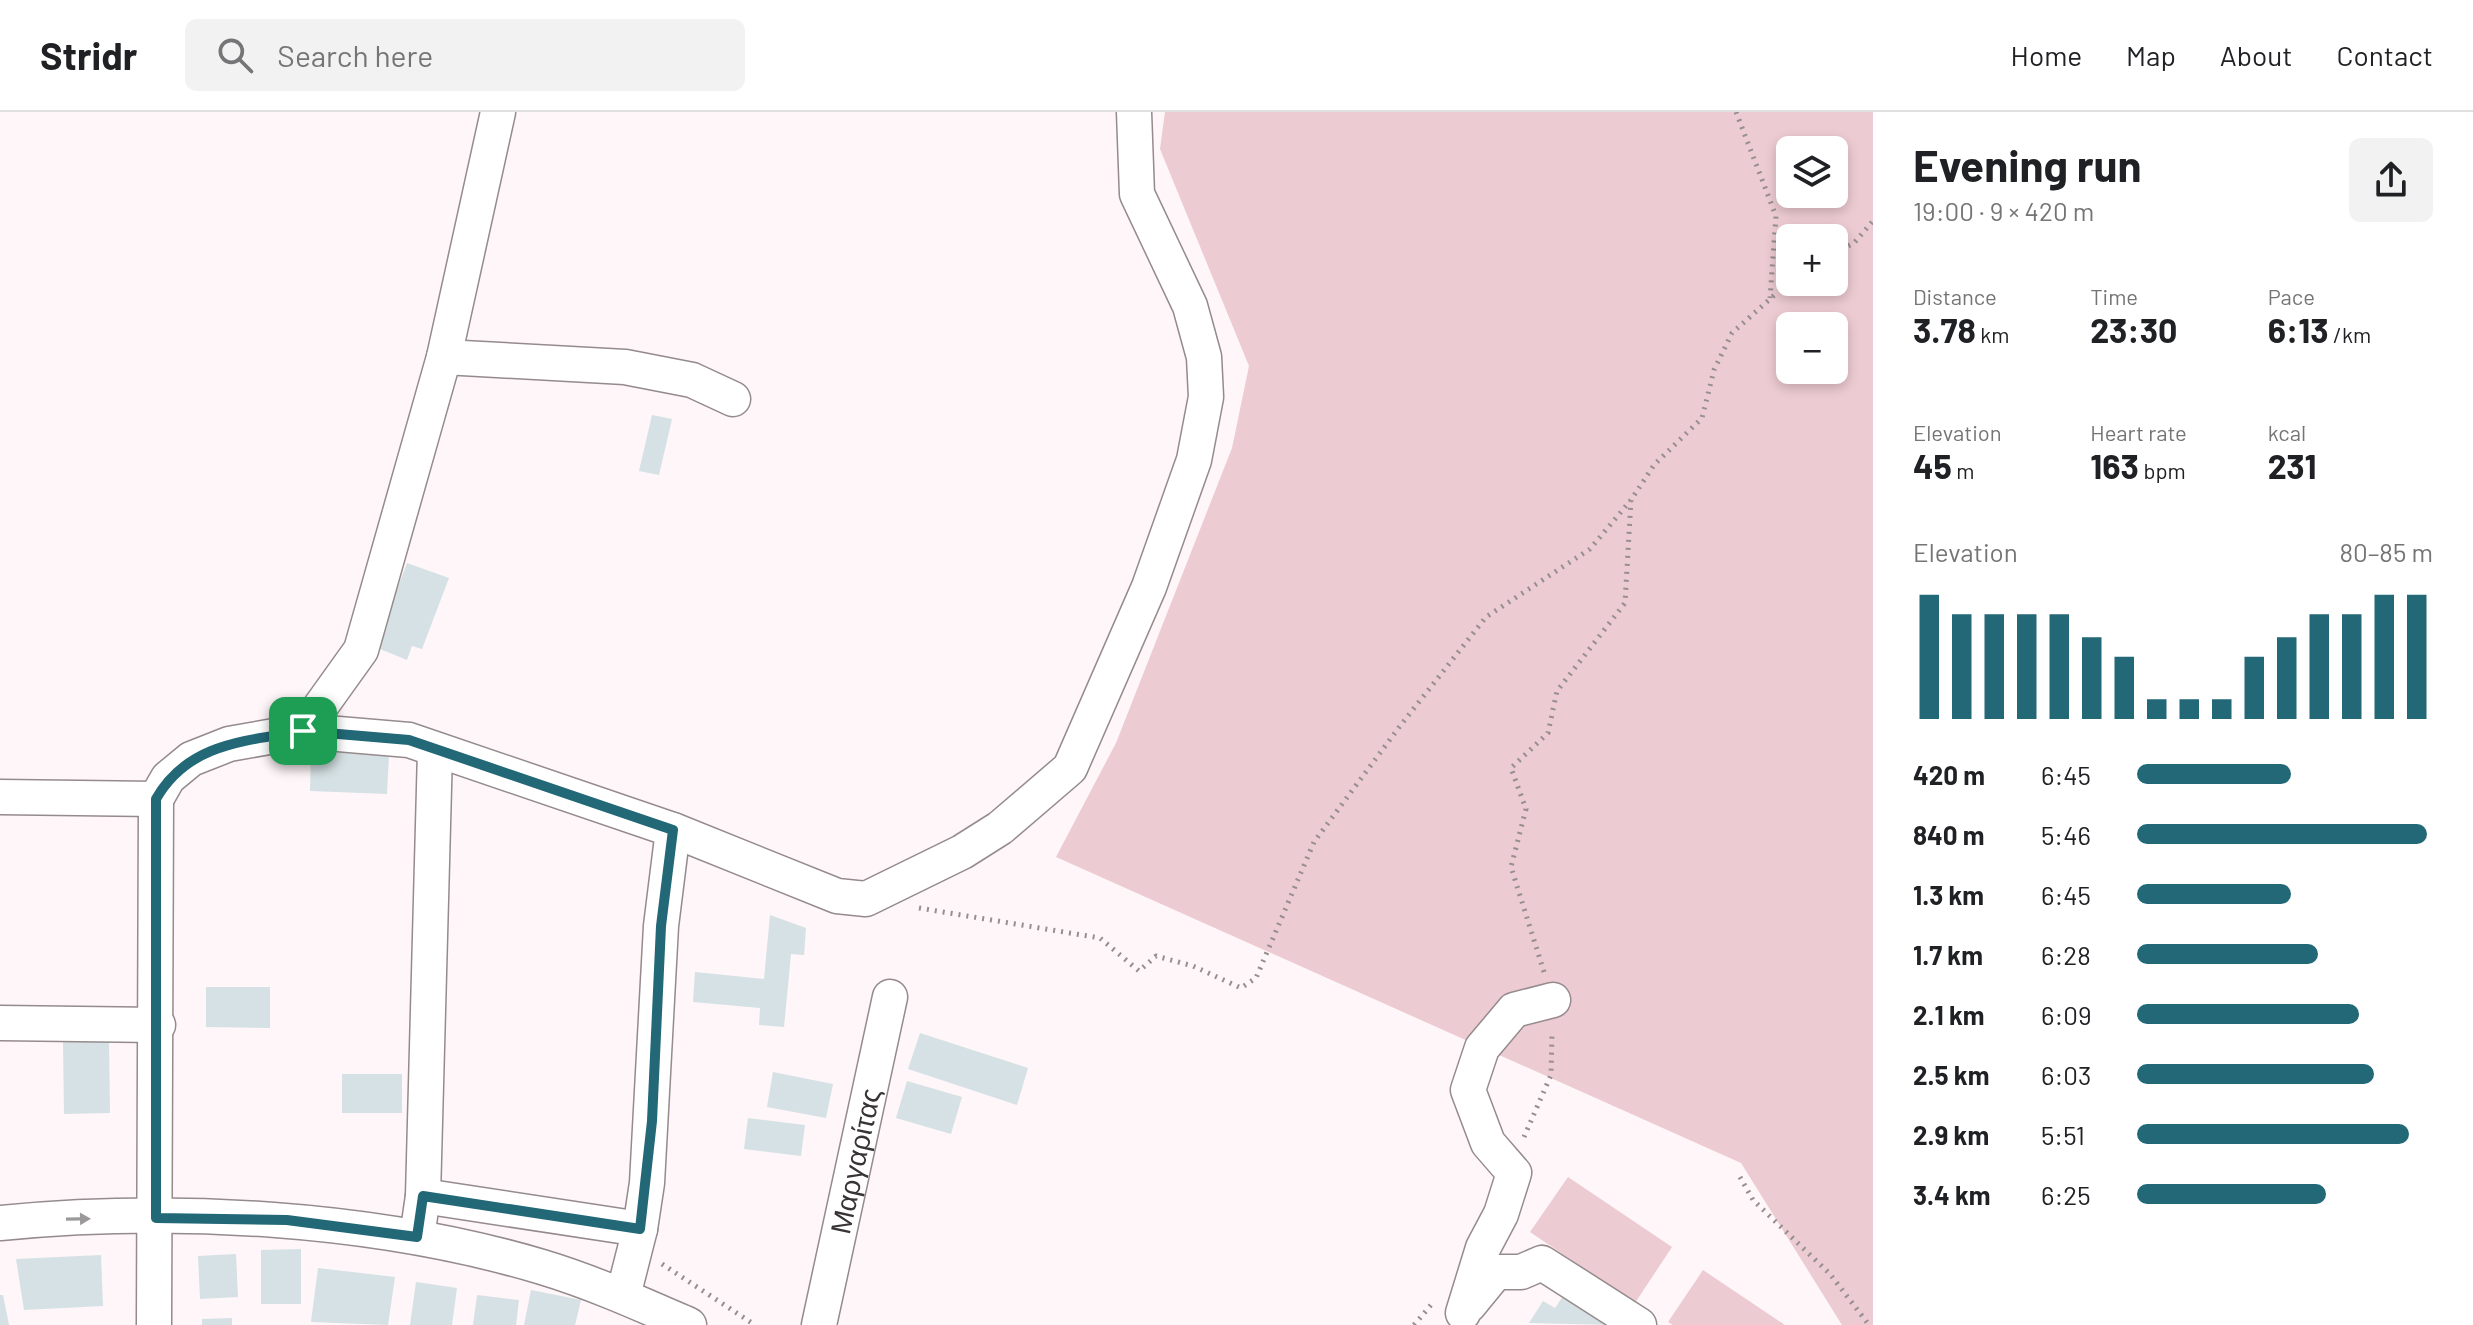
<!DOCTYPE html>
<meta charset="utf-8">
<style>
:root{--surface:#fff;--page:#f2f2f2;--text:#202124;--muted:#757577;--line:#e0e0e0;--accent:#226877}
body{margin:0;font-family:Barlow,sans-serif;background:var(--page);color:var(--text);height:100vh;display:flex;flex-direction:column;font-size:30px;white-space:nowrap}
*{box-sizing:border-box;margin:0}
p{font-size:26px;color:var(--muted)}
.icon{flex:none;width:44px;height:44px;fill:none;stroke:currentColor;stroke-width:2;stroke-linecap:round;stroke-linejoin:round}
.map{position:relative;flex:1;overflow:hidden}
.details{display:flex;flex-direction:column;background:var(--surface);width:600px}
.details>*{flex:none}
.controls{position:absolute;left:1776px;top:24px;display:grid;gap:16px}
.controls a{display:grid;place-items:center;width:72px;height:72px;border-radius:12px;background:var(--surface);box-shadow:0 4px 12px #0003;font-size:40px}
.pin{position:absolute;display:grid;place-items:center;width:68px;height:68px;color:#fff;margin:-34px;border-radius:16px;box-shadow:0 4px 12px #0006}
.round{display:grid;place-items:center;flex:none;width:84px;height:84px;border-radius:12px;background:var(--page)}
.summary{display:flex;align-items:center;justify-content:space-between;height:136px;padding:0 40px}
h1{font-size:44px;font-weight:700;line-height:60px}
.figures{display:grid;grid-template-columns:repeat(3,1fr);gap:12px;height:136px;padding:8px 40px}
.figures div{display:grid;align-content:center}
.figures b{font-size:34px;font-weight:700}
.figures small{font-size:22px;font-weight:400}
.figures p{font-size:22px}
.chart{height:224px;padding:16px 40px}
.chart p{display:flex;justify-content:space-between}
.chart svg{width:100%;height:144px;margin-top:8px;stroke:var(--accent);stroke-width:6}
ul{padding:0 40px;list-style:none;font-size:26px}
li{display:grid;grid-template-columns:128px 96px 1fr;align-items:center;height:60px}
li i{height:20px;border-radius:10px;background:var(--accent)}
header{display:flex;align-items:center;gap:48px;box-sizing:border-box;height:112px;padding:0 40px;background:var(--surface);border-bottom:2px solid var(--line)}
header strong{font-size:38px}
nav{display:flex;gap:44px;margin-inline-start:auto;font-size:28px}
.search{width:560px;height:72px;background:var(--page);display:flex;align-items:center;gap:20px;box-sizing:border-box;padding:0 28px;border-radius:12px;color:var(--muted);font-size:30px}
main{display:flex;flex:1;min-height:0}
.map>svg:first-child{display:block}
.green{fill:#edcbd2;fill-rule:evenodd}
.building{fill:#d5e1e4}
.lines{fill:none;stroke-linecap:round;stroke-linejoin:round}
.minor-casing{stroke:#958a8c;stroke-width:37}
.path{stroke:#968f91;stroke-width:5;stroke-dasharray:2 6;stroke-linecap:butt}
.minor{stroke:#fff;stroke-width:34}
.oneway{fill:#9c999a}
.route-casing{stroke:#fff;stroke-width:16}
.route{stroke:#226877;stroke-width:10}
.labels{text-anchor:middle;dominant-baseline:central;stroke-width:6;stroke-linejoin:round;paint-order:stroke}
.street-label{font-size:28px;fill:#383334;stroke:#fff}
</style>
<header>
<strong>Stridr</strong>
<div class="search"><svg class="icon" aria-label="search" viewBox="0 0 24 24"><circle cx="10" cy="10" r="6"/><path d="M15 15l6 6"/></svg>Search here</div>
<nav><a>Home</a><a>Map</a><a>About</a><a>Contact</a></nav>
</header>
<main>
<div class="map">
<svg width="1873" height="1213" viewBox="0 0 1873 1213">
<rect width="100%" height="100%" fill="#fef6f8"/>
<path class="green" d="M1165,0H1873V1213H1842L1741,1051L1056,745L1116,631L1232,336L1249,254L1160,37ZM1790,38H1834V82H1790ZM1790,126H1834V170H1790ZM1790,214H1834V258H1790Z
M1568,1065L1672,1135L1635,1191L1530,1120Z
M1703,1158L1785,1213H1673L1668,1210Z"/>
<path class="building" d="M652,303L672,307L659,363L639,359Z
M407,451L449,466L422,537L412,534L407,548L375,535Z
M311,640L389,642L387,682L310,679Z
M770,803L806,816L804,843L791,842L784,915L759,913L760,896L693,890L695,860L764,867Z
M206,875H270V916L206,915Z
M920,921L1028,956L1017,993L908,957Z
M63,929H109L110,1001L64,1002Z
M773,960L833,972L826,1006L767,995Z
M342,962H402V1001H342Z
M907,969L962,985L951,1022L896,1006Z
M748,1006L805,1013L801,1044L744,1037Z
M301,1137V1192H261V1138Z
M236,1142L238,1185L200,1187L198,1144Z
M101,1143L103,1194L24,1198L16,1147Z
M318,1156L395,1165L388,1213L311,1210Z
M416,1170L457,1176L452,1213H410Z
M531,1178L581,1188L575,1213H524Z
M1565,1181L1613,1213L1529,1211L1543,1189L1555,1196Z
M0,1183H3L9,1213H0Z
M477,1183L519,1188L516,1213H473Z
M232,1206V1213H202V1207Z"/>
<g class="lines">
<g class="minor-casing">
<g id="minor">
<path d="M444,245L625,255L692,268L733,287"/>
<path d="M303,619L361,538L444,245L498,0"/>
<path d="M0,685L156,687"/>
<path d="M156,687L168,666L191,647L229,632L303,619L409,628L673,718L837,784L866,787L962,740L1000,716L1070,656L1149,475L1194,348L1206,285L1204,245L1190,194L1137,82L1134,0"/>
<path d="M0,911L158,913"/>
<path d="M423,1084L640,1117"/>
<path d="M0,1111C173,1094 375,1105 542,1155C592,1170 641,1192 689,1213"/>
<path d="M417,1125L423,1084L435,639"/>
<path d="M623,1184L640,1117L647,1071L661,814L673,718"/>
<path d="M1469,1193L1496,1160H1521L1542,1151L1639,1213"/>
<path d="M1463,1201L1483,1136L1501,1102L1514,1061L1488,1031L1468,978L1482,936L1514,898L1553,888"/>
<path d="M154,1213L156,687"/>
<path id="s1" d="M819,1213L890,885"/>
</g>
</g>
<path class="path" d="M1736,0L1776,104L1770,186
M1834,141L1854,131L1873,109
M919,796L1100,826L1139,859L1156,844L1193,854L1241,876L1256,866L1314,730L1400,614L1486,505L1590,437L1631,388
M1544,860L1511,755L1526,697L1511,656L1548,621L1557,579L1625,491L1631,388L1654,353L1702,306L1714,258L1732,221L1790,169
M1524,1025L1551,963L1552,921
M1740,1065L1753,1088L1830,1162L1869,1213
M662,1152L755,1213
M1414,1213L1431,1193"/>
<use href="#minor" class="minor"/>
</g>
<defs><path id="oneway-solid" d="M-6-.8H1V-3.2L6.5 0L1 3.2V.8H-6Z" transform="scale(2)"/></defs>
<use class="oneway" href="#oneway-solid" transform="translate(78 1107) rotate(-1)"/>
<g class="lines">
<g class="route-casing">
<path id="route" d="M303,619L409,628L673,718L661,814L652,1009L640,1117L423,1084L417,1125L287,1108L156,1106V687C188,631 245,629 303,619Z"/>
</g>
<use href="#route" class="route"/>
</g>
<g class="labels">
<g class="street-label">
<text stroke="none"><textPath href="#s1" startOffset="168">Μαργαρίτας</textPath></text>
</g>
</g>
</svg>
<div class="controls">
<a><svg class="icon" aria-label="layers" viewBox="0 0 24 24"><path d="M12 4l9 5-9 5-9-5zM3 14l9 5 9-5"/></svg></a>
<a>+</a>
<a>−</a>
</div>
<div class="pin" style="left:303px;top:619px;background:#1e9e55"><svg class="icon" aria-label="arrive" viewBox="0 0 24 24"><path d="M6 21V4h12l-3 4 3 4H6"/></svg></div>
</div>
<section class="details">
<div class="summary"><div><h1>Evening run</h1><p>19:00 · 9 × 420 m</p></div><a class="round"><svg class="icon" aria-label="share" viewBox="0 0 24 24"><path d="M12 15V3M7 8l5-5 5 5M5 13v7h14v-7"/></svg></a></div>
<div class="figures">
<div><p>Distance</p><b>3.78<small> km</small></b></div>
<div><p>Time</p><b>23:30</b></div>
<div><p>Pace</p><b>6:13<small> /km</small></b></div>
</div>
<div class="figures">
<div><p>Elevation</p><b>45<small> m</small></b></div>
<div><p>Heart rate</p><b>163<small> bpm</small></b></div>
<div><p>kcal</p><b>231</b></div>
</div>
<div class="chart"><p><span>Elevation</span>80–85 m</p>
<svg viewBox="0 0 160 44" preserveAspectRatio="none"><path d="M5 44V6M15 44V12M25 44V12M35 44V12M45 44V12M55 44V19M65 44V25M75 44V38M85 44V38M95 44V38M105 44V25M115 44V19M125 44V12M135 44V12M145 44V6M155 44V6"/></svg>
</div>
<ul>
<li><b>420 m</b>6:45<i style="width:52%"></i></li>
<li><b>840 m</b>5:46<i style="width:98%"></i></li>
<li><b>1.3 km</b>6:45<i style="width:52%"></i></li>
<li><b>1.7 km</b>6:28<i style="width:61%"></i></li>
<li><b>2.1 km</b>6:09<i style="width:75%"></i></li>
<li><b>2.5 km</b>6:03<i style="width:80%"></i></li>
<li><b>2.9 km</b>5:51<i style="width:92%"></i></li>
<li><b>3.4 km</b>6:25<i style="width:64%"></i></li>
</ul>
</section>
</main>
